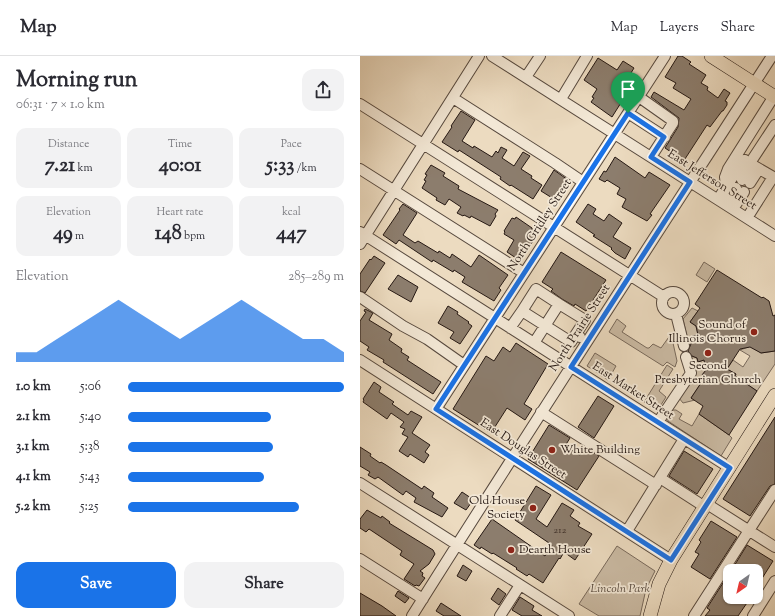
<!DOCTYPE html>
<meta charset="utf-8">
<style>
:root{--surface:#fff;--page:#f2f2f3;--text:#2b2b33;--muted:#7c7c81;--line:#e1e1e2;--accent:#1a73e8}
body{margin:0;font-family:"Sorts Mill Goudy",serif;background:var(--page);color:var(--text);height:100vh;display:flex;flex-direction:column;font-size:15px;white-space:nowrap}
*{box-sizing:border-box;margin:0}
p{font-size:13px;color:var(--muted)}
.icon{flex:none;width:22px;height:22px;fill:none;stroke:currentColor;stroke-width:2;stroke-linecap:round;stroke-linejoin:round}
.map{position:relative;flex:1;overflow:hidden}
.drawer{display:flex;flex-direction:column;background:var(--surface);width:360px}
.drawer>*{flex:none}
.needle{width:26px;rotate:214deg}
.buttons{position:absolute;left:363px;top:508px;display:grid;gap:8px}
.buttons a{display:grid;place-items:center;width:40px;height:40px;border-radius:8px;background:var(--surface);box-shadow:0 1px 3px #0004;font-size:20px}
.pin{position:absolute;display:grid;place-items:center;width:34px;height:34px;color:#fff;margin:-41px -17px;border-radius:50% 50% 50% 0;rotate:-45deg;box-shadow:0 0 4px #0007}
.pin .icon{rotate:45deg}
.round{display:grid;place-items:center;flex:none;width:42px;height:42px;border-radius:12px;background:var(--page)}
.summary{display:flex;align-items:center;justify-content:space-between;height:68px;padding:0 16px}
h1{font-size:22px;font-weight:800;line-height:30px}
.stats{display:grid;grid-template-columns:repeat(3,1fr);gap:6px;height:68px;padding:4px 16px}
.stats div{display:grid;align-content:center;border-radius:10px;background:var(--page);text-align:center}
.stats b{font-size:20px;font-weight:800}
.stats small{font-size:11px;font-weight:400}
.stats p{font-size:11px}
.chart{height:112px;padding:8px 16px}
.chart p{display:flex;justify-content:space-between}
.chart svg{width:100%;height:72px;margin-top:4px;fill:var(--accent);opacity:.7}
.cta{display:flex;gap:8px;margin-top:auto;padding:8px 16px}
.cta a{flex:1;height:46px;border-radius:12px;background:var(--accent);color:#fff;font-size:16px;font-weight:800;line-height:46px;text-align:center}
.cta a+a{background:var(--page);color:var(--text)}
ul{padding:0 16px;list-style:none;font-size:13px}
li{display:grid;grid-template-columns:64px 48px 1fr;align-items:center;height:30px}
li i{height:10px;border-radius:5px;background:var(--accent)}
header{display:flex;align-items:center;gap:24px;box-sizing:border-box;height:56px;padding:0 20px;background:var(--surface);border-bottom:1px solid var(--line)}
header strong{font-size:19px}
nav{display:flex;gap:22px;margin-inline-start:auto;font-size:14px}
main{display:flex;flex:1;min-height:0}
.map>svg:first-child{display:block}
.green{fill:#cabaa3;stroke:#78695b}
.building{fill:#8c7d6d;stroke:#251813}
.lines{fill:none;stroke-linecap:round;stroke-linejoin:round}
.minor-casing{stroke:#57493e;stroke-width:12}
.major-casing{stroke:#251813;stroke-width:14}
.minor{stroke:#f3e8d6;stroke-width:10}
.major{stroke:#ecdbc0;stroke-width:13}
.route-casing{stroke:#fff;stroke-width:8}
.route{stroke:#1a73e8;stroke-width:5}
.poi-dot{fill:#8f2418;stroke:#f3e8d6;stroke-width:1.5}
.labels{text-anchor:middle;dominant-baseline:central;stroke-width:3.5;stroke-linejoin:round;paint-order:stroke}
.number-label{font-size:10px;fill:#3f312a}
.street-label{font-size:12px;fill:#251813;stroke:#f3e8d6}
.poi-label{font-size:12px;fill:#251813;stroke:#f3e8d6;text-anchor:end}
.park-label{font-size:12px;font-style:italic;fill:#57493e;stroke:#f3e8d6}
</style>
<header>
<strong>Map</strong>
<nav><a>Map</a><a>Layers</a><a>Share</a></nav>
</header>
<main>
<section class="drawer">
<div class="summary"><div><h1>Morning run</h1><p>06:31 · 7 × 1.0 km</p></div><a class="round"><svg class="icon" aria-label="share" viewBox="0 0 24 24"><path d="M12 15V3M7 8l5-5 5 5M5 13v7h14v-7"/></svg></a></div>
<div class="stats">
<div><p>Distance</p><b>7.21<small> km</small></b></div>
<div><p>Time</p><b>40:01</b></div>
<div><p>Pace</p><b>5:33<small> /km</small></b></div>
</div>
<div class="stats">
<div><p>Elevation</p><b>49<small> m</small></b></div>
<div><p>Heart rate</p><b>148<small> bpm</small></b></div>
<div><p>kcal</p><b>447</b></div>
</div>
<div class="chart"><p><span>Elevation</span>285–289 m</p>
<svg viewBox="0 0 160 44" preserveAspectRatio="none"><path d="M0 44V38L10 38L20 30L30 22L40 14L50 6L60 14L70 22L80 30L90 22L100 14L110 6L120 14L130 22L140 30L150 30L160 38V44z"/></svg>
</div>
<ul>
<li><b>1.0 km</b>5:06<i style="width:100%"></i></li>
<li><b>2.1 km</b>5:40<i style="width:66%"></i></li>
<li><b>3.1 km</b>5:38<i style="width:67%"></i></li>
<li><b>4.1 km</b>5:43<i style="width:63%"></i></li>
<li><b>5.2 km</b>5:25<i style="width:79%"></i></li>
</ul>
<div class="cta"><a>Save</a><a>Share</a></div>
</section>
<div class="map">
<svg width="415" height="560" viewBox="0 0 415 560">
<rect width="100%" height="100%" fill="#ecdbc0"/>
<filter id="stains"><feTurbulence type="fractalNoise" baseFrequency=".005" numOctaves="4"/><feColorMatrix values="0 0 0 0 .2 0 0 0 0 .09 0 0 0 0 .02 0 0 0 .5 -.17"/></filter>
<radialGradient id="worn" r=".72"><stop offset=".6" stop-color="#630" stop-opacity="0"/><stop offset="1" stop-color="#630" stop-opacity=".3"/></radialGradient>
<path class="green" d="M344,206L355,213L347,226L336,219Z
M332,252L338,255L330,266L336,270L338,279L329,289L323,263Z
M257,263L266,270L262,276L287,292H289L293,288L301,292L311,278L317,305L315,311L307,306L303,310L249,276Z
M391,290L401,297L415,295V308L397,335L382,325L373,322L376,318L367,313L373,304L383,311L390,300L380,294Z
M235,297L256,310L248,324L227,310Z
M331,300L337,302L338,306L344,304L346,314L342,319L345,321L331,342L335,344L323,347L319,342L335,317Z
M307,309L313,313L299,335L306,341L297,355L284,346Z
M312,354H316L322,358L319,363L332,370L339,358L369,379L372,382L361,400L308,365L307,360Z
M257,490L295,515L286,533L280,560H239L219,548Z"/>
<path class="building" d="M318,0H322L331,6L329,8L346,19L341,27L348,31L347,34L358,42L364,33L370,37L365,45L367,46V49L363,55H362L350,71L347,69L323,106L310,97L311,96L305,92L318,71L319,62L291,41L294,36L324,54L331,43L313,32L316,27L305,21Z
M238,2L257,14L263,5L274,12L263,30L269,34L252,61L231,46L234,42L232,41L237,33L224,24Z
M101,55L115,64L102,85L113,92L114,90L132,101L136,95L138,97L141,91L147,94L142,102L154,110L163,96L170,100L161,113L172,120L171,122L182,129L173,143L151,129L150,130L140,123L141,121L99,94L98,96L82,86L92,71L91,70Z
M255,101L285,122L289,116L310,129L290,158L292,159L287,165L262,151L266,143L257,138L260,132L247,124L245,126L239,123L244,115L246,116Z
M71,109L85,117L83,120L99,130L98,133L138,154L135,158L136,160L130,170L111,160L110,162L104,159L103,160L97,157L101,151L89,143L85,149L76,144L77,142L62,132L66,125L64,124L67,119L65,118Z
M194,114L208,124L201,134L203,135L197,145L181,135Z
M43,148L57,157L43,179L55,187L58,185L78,197L79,195L90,202L92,198L111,211L119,199L148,219L139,232L141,234L134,245L102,226L105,221L94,214L93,216L73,204L72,206L39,184L36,188L23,179L40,154L39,153Z
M228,148L236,153L233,158L244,165L249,158L262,167L253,181L271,192L265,203L255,197L251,193L252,192L233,180L235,179L216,166Z
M156,161L172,172V173L177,176L174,180L176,181L159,204L147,196L154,184L144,178L145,176L144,175L152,162L155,163Z
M201,196L246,224L226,255L215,248L214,250L202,243L191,235L193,233L182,226Z
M14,200L25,207L5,237L0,235V218L10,203L11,204Z
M357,214L402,242L403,241L409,245L413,260L415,259V295L401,297L390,291L380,293L367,313L376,318L375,320L397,335L369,379L339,358L343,350L331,342L345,321L342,319L346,314L344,304L338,306L337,302L332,300L328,295L333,283L332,280L338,279L336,270L330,266L340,252L335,248Z
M38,219L58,231L51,246L28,233Z
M88,250L98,256L97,258L109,266L108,267L112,270L100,288L90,282L94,276L78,267Z
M5,253L13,257L9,264L32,278L29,284L42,293L41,296L49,301L47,304L81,326L73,338L23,306L24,304L7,294L9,291L0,285V265L6,256L4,255Z
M156,287L188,308L164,348L172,353L165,364L147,352L131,377L93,353L126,300L134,305L143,291L150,296Z
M14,326L21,331L19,336L34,346L32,348L48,359L51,355L62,361L52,377L70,389L65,396L69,399L64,407L50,398L48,401L39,395L48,381L42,378L45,373L40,371L44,366L31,357L27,363L3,346L4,344L3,343Z
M238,340L254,350L234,382L218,371Z
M415,361V428L410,430L390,460L363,443Z
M189,369L210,382L205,390L220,399L225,391L239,400L217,434L168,403Z
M0,391L11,398L10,400L20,407L21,406L26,409L62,433L64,430L74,437L72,441L88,452L82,461L54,446L56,442L46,435L43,439L18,421L15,423L8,419L10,416L0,410Z
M324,395L353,413L337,438L309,420Z
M176,430L191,439L176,463L187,471L202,447L214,454L210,460L220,467L218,470L232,478L215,504L204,496L200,503L199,502L183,527L169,518L167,520L156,513L157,512L133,497L132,498L121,491L120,493L114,489L132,463L185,500L192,489L155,464Z
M102,436L111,442L109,445L111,447L106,454L94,447Z
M7,454L21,462L22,460L30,466L29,467L73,494L75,498L69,508L60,515L63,517L62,520L65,522L59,530L56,529L55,530L44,523L54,508L40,499L42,495L9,473L6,476L0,472V463Z
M351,465L377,481L350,523L331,511L339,498L335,496L341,486L339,484Z
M387,489L413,505L396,532V515H371Z
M103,509L112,515L106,525L97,520Z
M370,516V541H391L378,560H345L350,554L347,552Z
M138,532L146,538L139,549L131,543Z
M38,535L49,542L45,547L35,540Z
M0,537L22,550L36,560H0Z
M160,541L174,550L172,554L182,560H162L152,554Z
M81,547L101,560H84L76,555Z"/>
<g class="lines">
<g class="minor-casing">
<path id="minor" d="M132,0L415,180
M166,21L180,0
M279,41L313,65V67L291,101
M93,42L195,107L223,126
M201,43L227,0
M0,48L304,241
M268,57L305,81
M384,104L415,122
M390,107L415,69
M0,113L164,217
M382,124L391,108
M390,127L399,113
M366,132L370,125L385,104
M358,143L366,131L365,121L368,113L414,40
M365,148L376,132
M373,153L384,136
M387,162L413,121
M0,176L370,412
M0,188L119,0
M302 247a11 11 0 1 1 22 0a11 11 0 1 1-22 0Z
M0,241L43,270L67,283L104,309
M199,248L225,264L216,278L220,281
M162,255L211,286L216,278
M316,258L324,290
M150,272L162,255L176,233L199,248L174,287
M0,304L311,504
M76,353L305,0
M181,356L296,429
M298,366L331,317L326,301
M300,422L345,451
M0,427L209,560
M347,448L415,491
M267,475L324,383
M0,503L63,543
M52,560C170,372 291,187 412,0
M140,560L160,529
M334,560L415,434
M393,560L415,525"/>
</g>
<g class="major-casing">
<path id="major" d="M351,0L415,41
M290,560L299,528L311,504L415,339"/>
</g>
<use href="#minor" class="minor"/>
<use href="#major" class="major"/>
</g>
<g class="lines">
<g class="route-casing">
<path id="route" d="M268,57L304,81L291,101L330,126L211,311L370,412L311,504L76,353Z"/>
</g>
<use href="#route" class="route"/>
</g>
<g class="poi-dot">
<circle cx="394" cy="276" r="4"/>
<circle cx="348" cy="297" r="4"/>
<circle cx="192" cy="394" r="4"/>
<circle cx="173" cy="452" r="4"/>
<circle cx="151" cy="494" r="4"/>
</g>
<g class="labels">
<g class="number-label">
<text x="200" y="474">212</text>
</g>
<g class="street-label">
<text transform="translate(352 124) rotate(32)">East Jefferson Street</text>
<text transform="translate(180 169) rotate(-57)">North Gridley Street</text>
<text transform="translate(220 272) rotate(-57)">North Prairie Street</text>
<text transform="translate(273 335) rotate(33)">East Market Street</text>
<text transform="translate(163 393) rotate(33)">East Douglas Street</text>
</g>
<g class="poi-label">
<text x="386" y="269">Sound of<tspan x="386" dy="14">Illinois Chorus</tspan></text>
<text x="348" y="310" text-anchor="middle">Second<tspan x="348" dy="14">Presbyterian Church</tspan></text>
<text x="200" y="394" text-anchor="start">White Building</text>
<text x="165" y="445">Old House<tspan x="165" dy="14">Society</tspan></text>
<text x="159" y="494" text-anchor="start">Dearth House</text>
</g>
<g class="park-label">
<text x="260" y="533">Lincoln Park</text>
</g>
</g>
<rect width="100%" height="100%" filter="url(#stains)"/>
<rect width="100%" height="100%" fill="url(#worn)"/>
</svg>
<div class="buttons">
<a><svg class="needle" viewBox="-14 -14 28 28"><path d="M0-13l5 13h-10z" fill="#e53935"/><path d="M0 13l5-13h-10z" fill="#7c7c81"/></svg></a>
</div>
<div class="pin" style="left:268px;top:57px;background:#1e9e55"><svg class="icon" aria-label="arrive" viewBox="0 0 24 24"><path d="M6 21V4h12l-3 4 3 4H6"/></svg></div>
</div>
</main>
